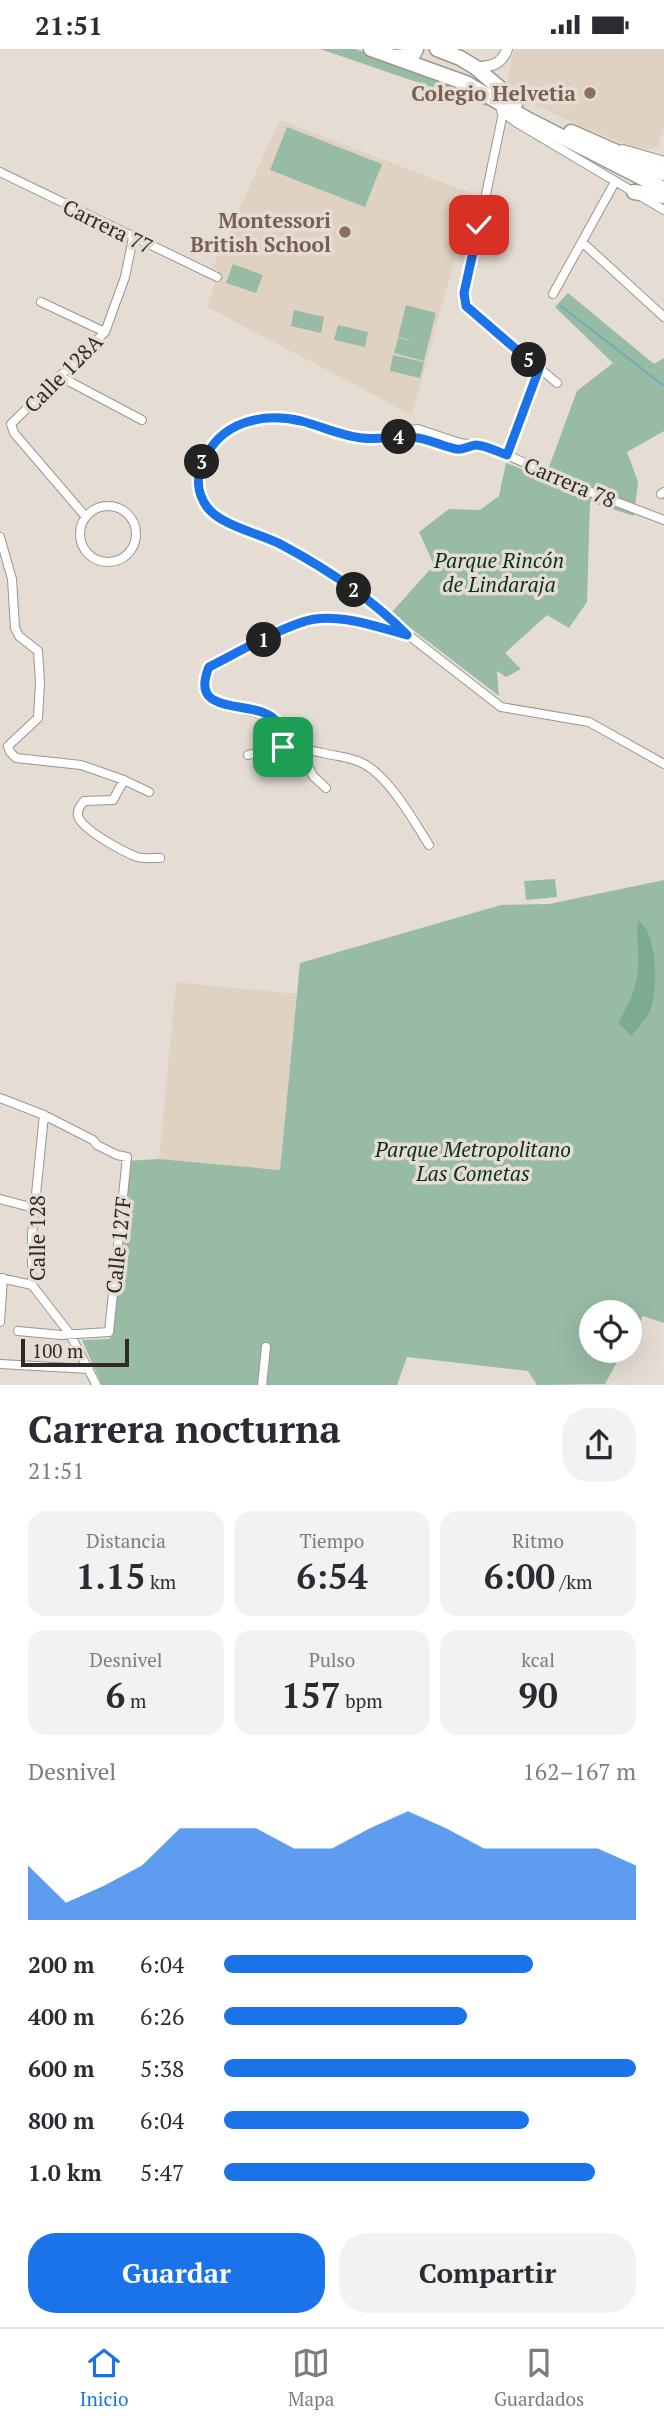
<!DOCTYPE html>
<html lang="es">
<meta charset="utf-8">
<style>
:root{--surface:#fff;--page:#f2f2f3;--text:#2b2b33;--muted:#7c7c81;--line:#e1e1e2;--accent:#1a73e8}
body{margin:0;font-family:"PT Serif",serif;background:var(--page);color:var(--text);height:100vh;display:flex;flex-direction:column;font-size:26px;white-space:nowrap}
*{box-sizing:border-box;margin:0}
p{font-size:23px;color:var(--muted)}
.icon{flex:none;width:38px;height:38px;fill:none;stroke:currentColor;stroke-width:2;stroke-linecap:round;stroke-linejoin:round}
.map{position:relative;height:1336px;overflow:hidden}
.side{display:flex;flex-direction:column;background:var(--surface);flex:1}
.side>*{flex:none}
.buttons{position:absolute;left:579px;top:1251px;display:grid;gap:14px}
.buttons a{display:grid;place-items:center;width:63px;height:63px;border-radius:50%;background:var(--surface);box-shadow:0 7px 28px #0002;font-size:35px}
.scale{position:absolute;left:21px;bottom:18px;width:108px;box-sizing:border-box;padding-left:7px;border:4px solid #2d2a27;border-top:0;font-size:19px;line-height:24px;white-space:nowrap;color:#2d2a27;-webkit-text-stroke:5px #e5ddd4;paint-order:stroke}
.pin{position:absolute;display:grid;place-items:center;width:60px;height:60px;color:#fff;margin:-30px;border-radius:14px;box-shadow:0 4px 10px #0006}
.km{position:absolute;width:35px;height:35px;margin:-18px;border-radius:50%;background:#222;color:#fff;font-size:19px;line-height:35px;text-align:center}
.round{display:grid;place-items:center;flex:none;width:74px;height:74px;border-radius:28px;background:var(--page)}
.head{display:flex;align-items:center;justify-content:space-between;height:119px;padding:0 28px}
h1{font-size:38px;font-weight:800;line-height:52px}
.metrics{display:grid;grid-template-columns:repeat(3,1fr);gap:10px;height:119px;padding:7px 28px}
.metrics div{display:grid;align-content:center;border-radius:18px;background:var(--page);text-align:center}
.metrics b{font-size:35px;font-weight:800}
.metrics small{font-size:19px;font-weight:400}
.metrics p{font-size:19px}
.chart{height:196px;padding:14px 28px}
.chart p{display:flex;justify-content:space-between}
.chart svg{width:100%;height:126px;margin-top:7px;fill:var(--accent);opacity:.7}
.button{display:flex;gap:14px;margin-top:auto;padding:14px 28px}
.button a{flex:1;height:80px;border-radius:28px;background:var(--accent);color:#fff;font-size:28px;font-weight:800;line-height:80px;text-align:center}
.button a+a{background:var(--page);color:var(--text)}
ul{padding:0 28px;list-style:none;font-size:23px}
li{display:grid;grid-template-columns:112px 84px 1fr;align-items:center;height:52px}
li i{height:18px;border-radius:9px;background:var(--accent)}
.status{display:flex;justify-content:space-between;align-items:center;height:49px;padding:0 35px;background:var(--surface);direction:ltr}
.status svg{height:19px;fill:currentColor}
.menu{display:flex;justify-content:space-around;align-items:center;height:98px;border-top:2px solid var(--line);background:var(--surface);font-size:19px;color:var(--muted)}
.menu a{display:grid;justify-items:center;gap:4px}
.menu .selected{color:var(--accent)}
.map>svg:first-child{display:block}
.built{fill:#dfd2c3}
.green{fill:#98bba5}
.forest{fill:#7dab8f}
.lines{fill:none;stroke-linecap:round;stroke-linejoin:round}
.stream{stroke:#70acb8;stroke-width:2}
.minor-casing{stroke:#9c958c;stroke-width:10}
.tertiary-casing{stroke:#9c958c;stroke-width:12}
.trunk-casing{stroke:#9c958c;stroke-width:17}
.minor{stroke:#fff;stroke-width:8}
.tertiary{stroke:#fff;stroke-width:10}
.trunk{stroke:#fff;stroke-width:14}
.route-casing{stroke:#fff;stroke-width:14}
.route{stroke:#1a73e8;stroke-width:9}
.education-dot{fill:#8d6e63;stroke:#e5ddd4;stroke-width:2.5}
.labels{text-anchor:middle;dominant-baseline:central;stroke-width:7;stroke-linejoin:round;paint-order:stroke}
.education-label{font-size:21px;font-weight:bold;fill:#785e54;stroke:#e5ddd4;text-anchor:end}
.street-label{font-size:21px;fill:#2d2a27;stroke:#e5ddd4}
.park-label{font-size:21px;font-style:italic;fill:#0a311e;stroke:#e5ddd4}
</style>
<div class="status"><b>21:51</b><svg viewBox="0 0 49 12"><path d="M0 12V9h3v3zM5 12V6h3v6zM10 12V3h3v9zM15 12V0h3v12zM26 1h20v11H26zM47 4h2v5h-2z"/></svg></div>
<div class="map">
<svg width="664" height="1337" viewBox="0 0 664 1337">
<rect width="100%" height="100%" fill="#e5ddd4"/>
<path class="built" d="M514,0H664V79L658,98L648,100L632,98L578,76L524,50L506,38Z
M280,71L473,145L412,366L207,258L219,222L212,219Z
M176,933L297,945L280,1121L159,1110Z"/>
<path class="green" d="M320,0H355L425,23L487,50V57Z
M287,78L382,115L365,158L270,121Z
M233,215L263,226L256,244L226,234Z
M568,244L654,315L664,309V382L627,403L638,433L634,467L590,453L587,553L569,579L547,566L505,604L521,620L506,628L497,622L499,647L391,564L434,516L419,483L449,460L480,461L499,447L506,414L545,429L577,342L613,314L555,258Z
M406,256L436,264L424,312L394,304L398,289L414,292L398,288Z
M294,261L324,268L321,284L291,277Z
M338,276L368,283L365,298L334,291Z
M393,306L424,313L420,329L390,322Z
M555,830L557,848L526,851L524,832Z
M664,831V1274L643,1267L630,1290V1264H592V1302H623L605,1335L537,1336L528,1322L407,1308L397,1336H102L82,1291L110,1290L126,1112L159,1110L280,1121L300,914L501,856L549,855Z"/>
<path class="forest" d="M639,872C658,885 659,945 649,964C645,972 637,979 632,987L619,975V972C642,932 639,923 637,878Z"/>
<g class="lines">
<path class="stream" d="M561,257L664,337"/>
<g class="minor-casing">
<path id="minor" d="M501,62L517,74L664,161
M503,64L464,251L466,257L557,334
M623,100L664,112
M0,123L217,228
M582,193L664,268
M553,245L615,133
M41,253L105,283
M59,327L142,371
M398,385L408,381L418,380L460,394L476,396L507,406L593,444L664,471
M476,396L458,401L412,388L360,389L301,372L264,369L239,374L219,388L208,402L197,429L200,446L209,461L234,476L281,495L329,524L374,555L407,585L501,658L589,673L664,715
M507,406L539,320
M661,445L664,443
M80 485a28 28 0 1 1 56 0a28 28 0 1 1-56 0Z
M86,468L14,384L11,375L105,283L125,228L133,189
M0,488L12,530L15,579L19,587L38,602L40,633L38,669L8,697L10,703L16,709L81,716L124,731L149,743
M248,706C275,698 295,698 323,704C335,707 349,708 360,713C387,724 414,772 429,796
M124,731L113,751L84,752C80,757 77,761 78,767C82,781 124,803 137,808C144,810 153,809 160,809
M326,739L313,727L299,699L272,668L226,656L210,649L204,640L203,632L209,618C238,604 284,576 313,571C343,565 375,577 404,585
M0,1049L44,1066L93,1091L97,1096L117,1106L127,1108L109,1283L61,1286L18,1282
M44,1066L32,1185V1236L70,1285L97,1337
M0,1150L34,1159
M0,1229L32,1236
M0,1273L3,1229
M0,1315L89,1320
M262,1337L266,1298"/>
</g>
<g class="tertiary-casing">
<path id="tertiary" d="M475,18C490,18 502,16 507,0"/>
</g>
<g class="trunk-casing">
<path id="trunk" d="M371,0L466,34L527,70L664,140
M437,0L460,9L475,18L516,53
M396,8L413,6L416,0
M571,83L664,124
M634,143L664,147"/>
</g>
<use href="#minor" class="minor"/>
<use href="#tertiary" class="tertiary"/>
<use href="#trunk" class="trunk"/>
</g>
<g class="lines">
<g class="route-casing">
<path id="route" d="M283,698L299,699C291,689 283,677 273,669C250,650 188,668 209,618C235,605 288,574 315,570C345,566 378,578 407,586C371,549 327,520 282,496C262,485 221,477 207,458C197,444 196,428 203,413C220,373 261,363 301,372C321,377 341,387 362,389C378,391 394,387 410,388C425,388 441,397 456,400C464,402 469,396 476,396C485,396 498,403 507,406L539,320L466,257L464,244L479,176"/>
</g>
<use href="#route" class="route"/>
</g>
<g class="education-dot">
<circle cx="590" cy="44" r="7"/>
<circle cx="345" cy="183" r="7"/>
</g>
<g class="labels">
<g class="education-label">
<text x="576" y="44">Colegio Helvetia</text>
<text x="331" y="171">Montessori<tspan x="331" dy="24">British School</tspan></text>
</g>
<g class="street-label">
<text transform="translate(108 177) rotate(26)">Carrera 77</text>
<text transform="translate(63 324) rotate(-45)">Calle 128A</text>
<text transform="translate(570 433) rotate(23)">Carrera 78</text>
<text transform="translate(37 1189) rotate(-90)">Calle 128</text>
<text transform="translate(118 1196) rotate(-84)">Calle 127F</text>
</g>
<g class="park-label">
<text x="499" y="511">Parque Rincón<tspan x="499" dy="24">de Lindaraja</tspan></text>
<text x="473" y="1100">Parque Metropolitano<tspan x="473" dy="24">Las Cometas</tspan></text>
</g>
</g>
</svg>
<div class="buttons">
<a><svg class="icon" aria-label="locate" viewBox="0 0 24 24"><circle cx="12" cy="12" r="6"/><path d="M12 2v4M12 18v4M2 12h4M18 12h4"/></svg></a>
</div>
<div class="scale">100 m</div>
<div class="pin" style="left:283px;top:698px;background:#1e9e55"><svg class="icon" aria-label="arrive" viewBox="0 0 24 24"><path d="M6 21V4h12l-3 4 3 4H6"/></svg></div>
<div class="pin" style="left:479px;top:176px;background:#d93025"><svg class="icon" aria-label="check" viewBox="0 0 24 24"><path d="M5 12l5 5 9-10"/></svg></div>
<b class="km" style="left:264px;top:591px">1</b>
<b class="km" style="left:354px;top:541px">2</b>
<b class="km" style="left:202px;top:413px">3</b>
<b class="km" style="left:399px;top:388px">4</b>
<b class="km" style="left:529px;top:311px">5</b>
</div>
<section class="side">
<div class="head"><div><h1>Carrera nocturna</h1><p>21:51</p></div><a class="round"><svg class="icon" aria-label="share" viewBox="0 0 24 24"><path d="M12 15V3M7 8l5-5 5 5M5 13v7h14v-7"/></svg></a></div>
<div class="metrics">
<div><p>Distancia</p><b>1.15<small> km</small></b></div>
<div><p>Tiempo</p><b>6:54</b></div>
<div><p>Ritmo</p><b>6:00<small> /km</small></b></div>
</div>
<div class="metrics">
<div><p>Desnivel</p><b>6<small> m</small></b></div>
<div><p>Pulso</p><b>157<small> bpm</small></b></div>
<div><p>kcal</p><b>90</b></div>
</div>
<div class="chart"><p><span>Desnivel</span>162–167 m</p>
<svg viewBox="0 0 160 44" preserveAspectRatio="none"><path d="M0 44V25L10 38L20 32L30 25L40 12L50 12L60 12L70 19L80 19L90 12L100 6L110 12L120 19L130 19L140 19L150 19L160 25V44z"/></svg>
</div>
<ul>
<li><b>200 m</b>6:04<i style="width:75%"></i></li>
<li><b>400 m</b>6:26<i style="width:59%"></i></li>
<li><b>600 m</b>5:38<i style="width:100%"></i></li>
<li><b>800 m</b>6:04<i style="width:74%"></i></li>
<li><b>1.0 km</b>5:47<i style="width:90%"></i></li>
</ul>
<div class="button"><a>Guardar</a><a>Compartir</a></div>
</section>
<nav class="menu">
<a class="selected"><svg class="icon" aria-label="home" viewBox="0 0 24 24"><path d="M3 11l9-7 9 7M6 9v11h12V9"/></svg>Inicio</a>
<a><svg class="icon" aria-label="map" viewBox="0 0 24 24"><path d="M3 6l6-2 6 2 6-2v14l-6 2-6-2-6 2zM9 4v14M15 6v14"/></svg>Mapa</a>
<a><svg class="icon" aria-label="saved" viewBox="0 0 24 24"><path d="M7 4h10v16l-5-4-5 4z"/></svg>Guardados</a>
</nav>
